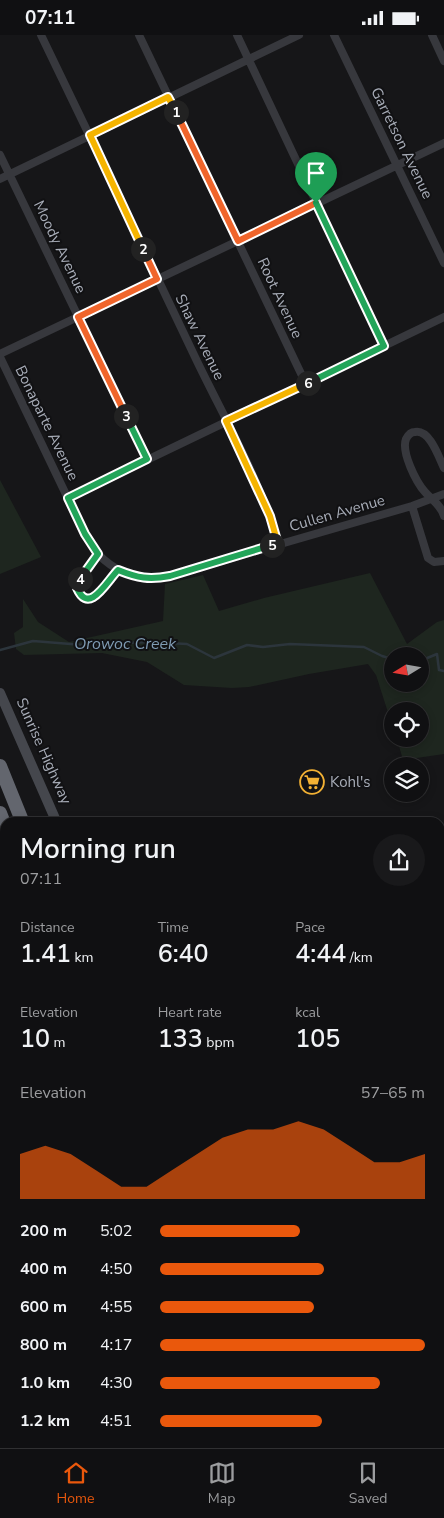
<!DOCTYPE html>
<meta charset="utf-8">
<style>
:root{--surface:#101012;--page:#19191b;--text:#f1f3f6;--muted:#9c9d9f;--line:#303032;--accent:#ea580c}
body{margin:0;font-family:"Nunito Sans",sans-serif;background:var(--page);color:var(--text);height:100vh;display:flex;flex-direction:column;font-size:19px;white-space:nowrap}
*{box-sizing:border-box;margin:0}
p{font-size:16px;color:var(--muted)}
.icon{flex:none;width:28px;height:28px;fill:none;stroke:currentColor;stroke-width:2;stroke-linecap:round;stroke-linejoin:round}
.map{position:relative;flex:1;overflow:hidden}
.details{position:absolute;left:0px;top:782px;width:445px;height:631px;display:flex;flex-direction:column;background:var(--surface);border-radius:15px 15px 0 0;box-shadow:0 2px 8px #0003,0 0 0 1px var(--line)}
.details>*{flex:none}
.needle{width:32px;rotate:259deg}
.tools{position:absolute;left:384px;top:612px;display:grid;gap:10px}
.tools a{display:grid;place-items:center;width:45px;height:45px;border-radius:50%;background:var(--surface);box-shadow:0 2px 8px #0003,0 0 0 1px var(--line);font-size:25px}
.pin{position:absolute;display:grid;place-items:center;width:42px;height:42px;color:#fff;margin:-51px -21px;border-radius:50% 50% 50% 0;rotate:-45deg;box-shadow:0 0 5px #0007}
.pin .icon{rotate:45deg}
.km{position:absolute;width:25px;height:25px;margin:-12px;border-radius:50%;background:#222;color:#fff;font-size:14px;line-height:25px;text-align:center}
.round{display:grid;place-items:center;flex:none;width:52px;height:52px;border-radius:26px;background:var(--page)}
.headline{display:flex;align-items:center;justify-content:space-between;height:85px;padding:0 20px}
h1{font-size:28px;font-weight:600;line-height:38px}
.stats{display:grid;grid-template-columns:repeat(3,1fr);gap:8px;height:85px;padding:5px 20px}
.stats div{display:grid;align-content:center}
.stats b{font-size:25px;font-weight:600}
.stats small{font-size:14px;font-weight:400}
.stats p{font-size:14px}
.chart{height:140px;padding:10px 20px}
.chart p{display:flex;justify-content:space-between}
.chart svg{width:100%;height:90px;margin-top:5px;fill:var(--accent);opacity:.7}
ul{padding:0 20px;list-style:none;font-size:16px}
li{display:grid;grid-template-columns:80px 60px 1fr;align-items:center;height:38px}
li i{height:12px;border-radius:6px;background:var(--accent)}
.status{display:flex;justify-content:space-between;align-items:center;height:35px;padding:0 25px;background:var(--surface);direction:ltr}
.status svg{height:14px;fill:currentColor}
.tab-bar{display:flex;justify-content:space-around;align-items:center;height:70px;border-top:1px solid var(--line);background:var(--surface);font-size:14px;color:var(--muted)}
.tab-bar a{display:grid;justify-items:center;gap:2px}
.tab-bar .selected{color:var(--accent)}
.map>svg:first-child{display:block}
.green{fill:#1e261f;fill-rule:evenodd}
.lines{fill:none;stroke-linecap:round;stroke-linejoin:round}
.stream{stroke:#2c353c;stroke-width:2.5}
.street{stroke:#37383d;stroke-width:8}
.secondary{stroke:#45474d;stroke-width:10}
.highway{stroke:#63666e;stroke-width:14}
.split-1-casing{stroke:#fff;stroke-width:10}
.split-2-casing{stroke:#fff;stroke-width:10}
.split-3-casing{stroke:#fff;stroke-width:10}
.split-4-casing{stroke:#fff;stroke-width:10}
.split-5-casing{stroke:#fff;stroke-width:10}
.split-6-casing{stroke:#fff;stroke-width:10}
.split-7-casing{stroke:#fff;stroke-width:10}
.split-1{stroke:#f0652b;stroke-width:6}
.split-2{stroke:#f5b400;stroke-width:6}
.split-3{stroke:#f0652b;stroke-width:6}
.split-4{stroke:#22a559;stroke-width:6}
.split-5{stroke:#22a559;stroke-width:6}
.split-6{stroke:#f5b400;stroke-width:6}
.split-7{stroke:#22a559;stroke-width:6}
.labels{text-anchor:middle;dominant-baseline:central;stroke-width:4;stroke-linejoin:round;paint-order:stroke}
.street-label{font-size:15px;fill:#a8adb8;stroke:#111113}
.poi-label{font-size:15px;fill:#a8adb8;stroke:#111113;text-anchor:start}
.water-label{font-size:16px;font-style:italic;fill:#7f9bb3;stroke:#111113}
</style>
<div class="status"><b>07:11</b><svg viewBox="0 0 49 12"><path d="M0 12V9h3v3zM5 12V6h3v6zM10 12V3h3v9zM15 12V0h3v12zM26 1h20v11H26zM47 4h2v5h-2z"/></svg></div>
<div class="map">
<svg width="444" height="1413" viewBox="0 0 444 1413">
<rect width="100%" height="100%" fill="#161618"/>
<path class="green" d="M0,445L41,522L0,539Z
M370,538L407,609L437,587L444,585V719L403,725L397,704H420V676H392V690L376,640L368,629L309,639L249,652L232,653L184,650L147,627L102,618L24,620L16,614L14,598L23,592V564L38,587L69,607L163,586L165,549L203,540L219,576L264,563ZM420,621V649H392V621Z
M5,1340V1401L0,1399V1342Z
M23,1409H214L216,1413H33Z"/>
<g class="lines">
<path class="stream" d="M0,615L33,606L83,610L149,607L187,609L214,623L247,610L263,612L290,609L364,612L382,621L392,624
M420,626L437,619L439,635L444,636
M440,1315L444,1313
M0,1351L5,1349
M118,1409L119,1413
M182,1413L195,1409"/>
<path class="street" d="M41,0C93,107 144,215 195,322C224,383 260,443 278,509
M139,0L306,349
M237,0L384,311
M334,0L444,228
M432,0L444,26
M0,120L147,424
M0,144L299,0
M0,319L444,108
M0,322L85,499C89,505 93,513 98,519C118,540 142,546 170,541L412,471L444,459
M444,433C439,423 430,394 415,397C411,397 408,400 406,404C401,417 416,447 425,457C432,465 441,470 444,481
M68,463L444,282
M412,471L428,523L434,527L444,526
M98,519C93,526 76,545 77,553C78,562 87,566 94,562C104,556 110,543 118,535
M440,935L444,945
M0,1031L5,1038
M440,1041L444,1040
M0,1121H5
M440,1213L444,1212
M0,1239L5,1237
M0,1334L5,1332"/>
<path class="secondary" d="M0,658L57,788
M0,868L5,880
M440,897L444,896
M0,1010L5,1008
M228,1409L230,1413
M292,1409L294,1413"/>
<path class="highway" d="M0,731L23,788
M0,778L5,791
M249,1409L251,1413
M273,1409L276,1413"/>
</g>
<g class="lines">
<g class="split-1-casing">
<path id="split-1" d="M176,77L238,206L316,168"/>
</g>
<g class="split-2-casing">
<path id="split-2" d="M143,214L90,100L168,62L176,77"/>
</g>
<g class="split-3-casing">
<path id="split-3" d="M126,381L78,282L157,244L143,214"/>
</g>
<g class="split-4-casing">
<path id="split-4" d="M80,544L98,519L85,499L68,463L147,424L126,381"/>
</g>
<g class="split-5-casing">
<path id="split-5" d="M80,544L77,553C89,581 107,546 118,535C138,543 149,545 170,541L272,510"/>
</g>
<g class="split-6-casing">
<path id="split-6" d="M272,510L278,509L270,481L226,386L308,348"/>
</g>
<g class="split-7-casing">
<path id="split-7" d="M308,348L384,311L316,168"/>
</g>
<use href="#split-1" class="split-1"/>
<use href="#split-2" class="split-2"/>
<use href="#split-3" class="split-3"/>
<use href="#split-4" class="split-4"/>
<use href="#split-5" class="split-5"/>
<use href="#split-6" class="split-6"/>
<use href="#split-7" class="split-7"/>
</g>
<defs>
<g id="supermarket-ring" transform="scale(1.25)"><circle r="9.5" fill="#111113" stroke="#f2b134" stroke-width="1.5"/><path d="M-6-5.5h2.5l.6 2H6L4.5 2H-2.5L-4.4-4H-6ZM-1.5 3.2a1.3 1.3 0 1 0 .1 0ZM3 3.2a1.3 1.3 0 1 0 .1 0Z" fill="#f2b134"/></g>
</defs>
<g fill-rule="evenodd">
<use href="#supermarket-ring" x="312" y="747"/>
</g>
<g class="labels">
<g class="street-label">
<text transform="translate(402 108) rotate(64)">Garretson Avenue</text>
<text transform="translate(60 212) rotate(64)">Moody Avenue</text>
<text transform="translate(280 263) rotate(65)">Root Avenue</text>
<text transform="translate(200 302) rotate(64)">Shaw Avenue</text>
<text transform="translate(47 388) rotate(64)">Bonaparte Avenue</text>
<text transform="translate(337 478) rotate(-16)">Cullen Avenue</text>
<text transform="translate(44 716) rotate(66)">Sunrise Highway</text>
</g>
<g class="poi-label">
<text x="330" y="747">Kohl's</text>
</g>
<g class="water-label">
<text x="125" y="609">Orowoc Creek</text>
</g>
</g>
</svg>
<div class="tools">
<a><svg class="needle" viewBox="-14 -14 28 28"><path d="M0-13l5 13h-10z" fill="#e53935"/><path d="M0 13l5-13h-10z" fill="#9c9d9f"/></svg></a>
<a><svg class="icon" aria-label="locate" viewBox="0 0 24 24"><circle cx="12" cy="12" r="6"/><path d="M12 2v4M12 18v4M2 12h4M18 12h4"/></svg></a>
<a><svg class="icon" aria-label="layers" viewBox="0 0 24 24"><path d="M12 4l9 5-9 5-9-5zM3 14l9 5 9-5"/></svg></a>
</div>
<div class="pin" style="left:316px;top:168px;background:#1e9e55"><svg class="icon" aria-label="arrive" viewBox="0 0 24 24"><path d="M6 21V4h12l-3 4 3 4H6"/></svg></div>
<b class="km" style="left:176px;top:77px">1</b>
<b class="km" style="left:143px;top:214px">2</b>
<b class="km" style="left:126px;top:381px">3</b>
<b class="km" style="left:80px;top:544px">4</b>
<b class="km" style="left:272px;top:510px">5</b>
<b class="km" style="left:308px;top:348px">6</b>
<section class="details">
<div class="headline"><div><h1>Morning run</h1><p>07:11</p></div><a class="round"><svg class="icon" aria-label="share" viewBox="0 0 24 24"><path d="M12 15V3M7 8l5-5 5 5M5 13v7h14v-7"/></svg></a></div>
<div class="stats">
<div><p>Distance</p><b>1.41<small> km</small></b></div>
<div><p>Time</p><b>6:40</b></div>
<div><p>Pace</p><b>4:44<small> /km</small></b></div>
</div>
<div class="stats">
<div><p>Elevation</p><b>10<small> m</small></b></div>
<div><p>Heart rate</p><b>133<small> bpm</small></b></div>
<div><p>kcal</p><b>105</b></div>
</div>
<div class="chart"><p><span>Elevation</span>57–65 m</p>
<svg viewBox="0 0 160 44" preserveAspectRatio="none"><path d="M0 44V22L10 18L20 22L30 30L40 38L50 38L60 30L70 22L80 14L90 10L100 10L110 6L120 10L130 18L140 26L150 26L160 22V44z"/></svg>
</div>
<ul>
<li><b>200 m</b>5:02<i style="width:53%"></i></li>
<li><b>400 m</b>4:50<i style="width:62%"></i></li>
<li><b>600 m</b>4:55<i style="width:58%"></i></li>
<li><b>800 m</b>4:17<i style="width:100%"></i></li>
<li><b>1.0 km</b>4:30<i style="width:83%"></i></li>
<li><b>1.2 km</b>4:51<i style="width:61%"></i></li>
</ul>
</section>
</div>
<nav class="tab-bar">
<a class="selected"><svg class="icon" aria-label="home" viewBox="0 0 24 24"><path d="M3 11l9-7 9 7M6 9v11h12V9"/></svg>Home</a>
<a><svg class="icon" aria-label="map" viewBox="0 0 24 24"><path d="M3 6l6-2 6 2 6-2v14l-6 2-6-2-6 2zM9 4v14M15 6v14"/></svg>Map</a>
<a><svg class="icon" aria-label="saved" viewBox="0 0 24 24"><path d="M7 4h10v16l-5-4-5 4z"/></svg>Saved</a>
</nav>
